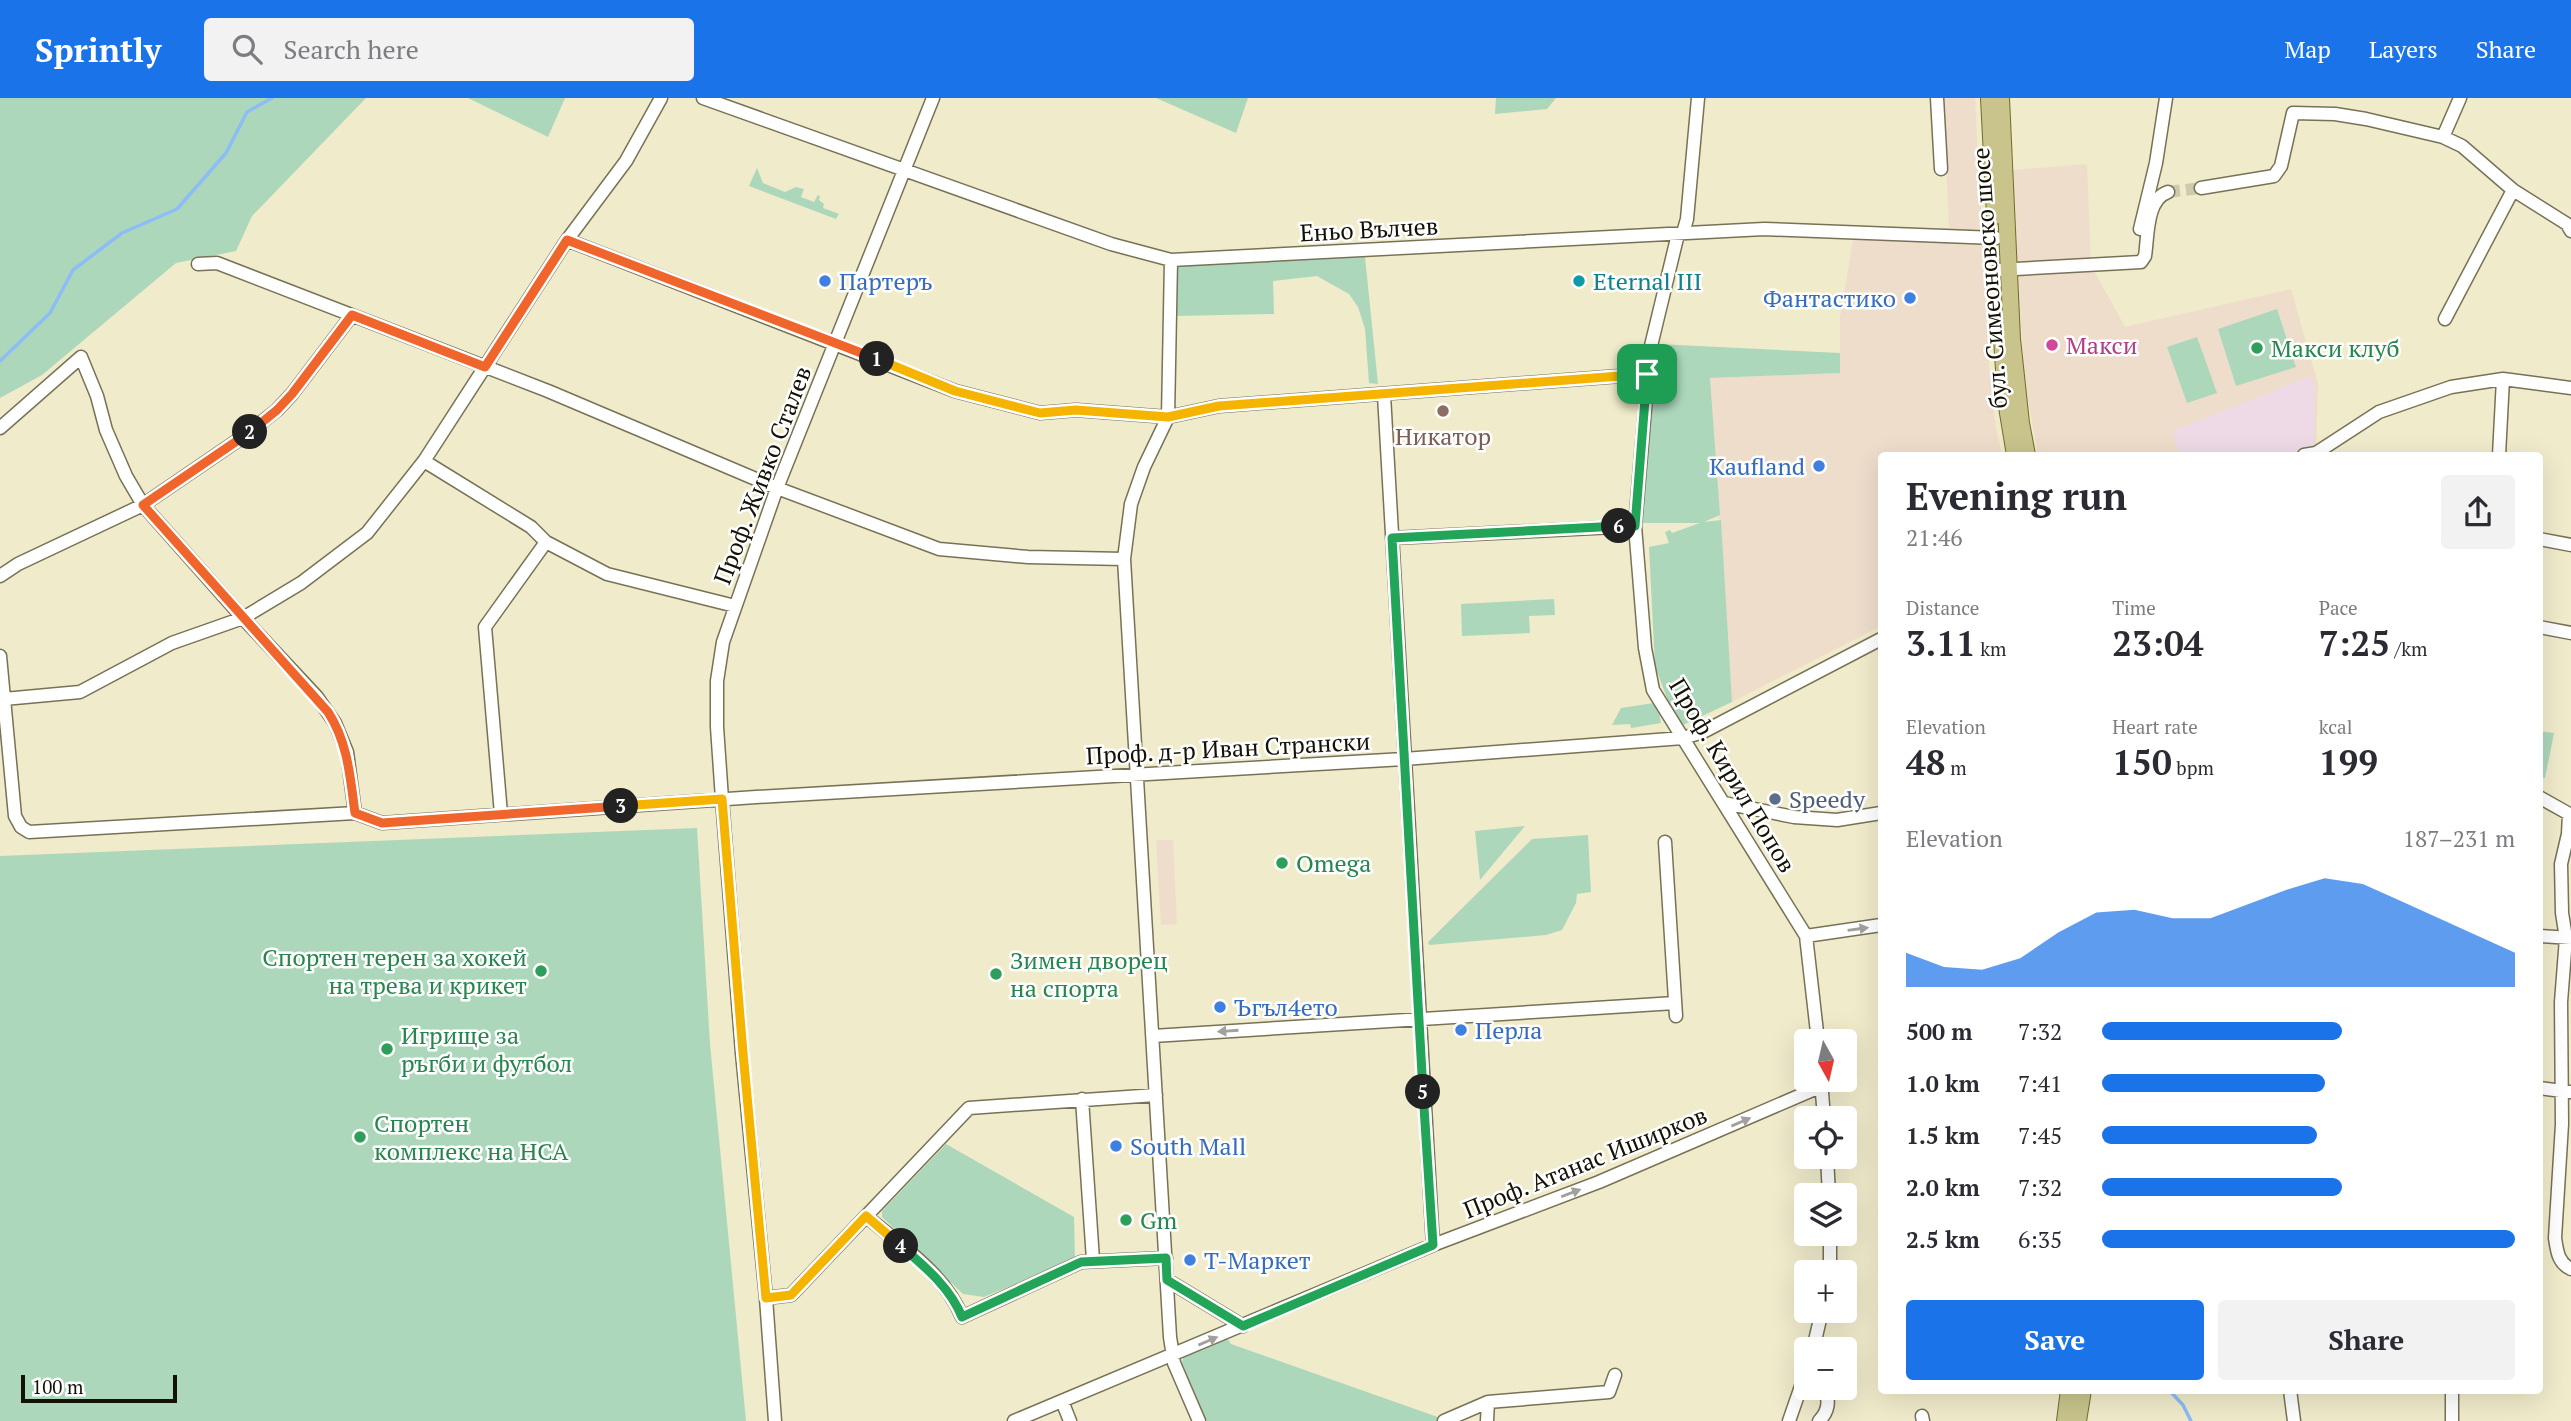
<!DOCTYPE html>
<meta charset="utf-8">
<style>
:root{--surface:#fff;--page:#f2f2f3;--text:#2b2b33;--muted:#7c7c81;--accent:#1a73e8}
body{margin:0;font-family:"PT Serif",serif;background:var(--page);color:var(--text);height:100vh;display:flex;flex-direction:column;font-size:26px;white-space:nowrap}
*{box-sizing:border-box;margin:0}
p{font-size:23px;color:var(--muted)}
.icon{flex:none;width:38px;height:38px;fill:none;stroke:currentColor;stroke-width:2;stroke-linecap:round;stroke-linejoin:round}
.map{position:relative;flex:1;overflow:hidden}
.side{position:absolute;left:1878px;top:354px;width:665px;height:942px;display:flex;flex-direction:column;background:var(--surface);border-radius:7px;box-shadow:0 7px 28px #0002}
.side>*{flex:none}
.needle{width:46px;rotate:172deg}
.buttons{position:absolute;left:1794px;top:931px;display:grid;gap:14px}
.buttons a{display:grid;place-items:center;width:63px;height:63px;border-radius:7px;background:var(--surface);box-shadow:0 7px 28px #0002;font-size:35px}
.scale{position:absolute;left:21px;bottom:18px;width:156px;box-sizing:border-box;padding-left:7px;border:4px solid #141207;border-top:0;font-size:19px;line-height:24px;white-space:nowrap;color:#141207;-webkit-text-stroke:5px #fff;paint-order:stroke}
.pin{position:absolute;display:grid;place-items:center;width:60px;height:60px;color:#fff;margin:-30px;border-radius:14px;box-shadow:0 4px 10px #0006}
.km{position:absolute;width:35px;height:35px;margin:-18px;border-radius:50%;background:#222;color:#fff;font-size:19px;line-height:35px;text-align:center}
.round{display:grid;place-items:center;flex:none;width:74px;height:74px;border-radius:7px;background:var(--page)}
.headline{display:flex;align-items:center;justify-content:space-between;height:119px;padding:0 28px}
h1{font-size:38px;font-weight:800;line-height:52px}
.stats{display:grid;grid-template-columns:repeat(3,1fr);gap:10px;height:119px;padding:7px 28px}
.stats div{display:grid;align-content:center}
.stats b{font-size:35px;font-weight:800}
.stats small{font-size:19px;font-weight:400}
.stats p{font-size:19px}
.chart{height:196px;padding:14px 28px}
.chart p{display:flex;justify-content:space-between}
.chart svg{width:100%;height:126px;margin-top:7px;fill:var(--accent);opacity:.7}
.primary-button{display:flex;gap:14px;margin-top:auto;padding:14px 28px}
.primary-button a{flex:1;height:80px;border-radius:7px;background:var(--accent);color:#fff;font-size:28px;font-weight:800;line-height:80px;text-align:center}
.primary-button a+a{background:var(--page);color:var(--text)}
ul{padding:0 28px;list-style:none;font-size:23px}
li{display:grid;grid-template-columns:112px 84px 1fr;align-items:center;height:52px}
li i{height:18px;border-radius:9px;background:var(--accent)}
header{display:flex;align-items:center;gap:42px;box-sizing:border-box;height:98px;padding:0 35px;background:var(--accent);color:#fff}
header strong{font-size:33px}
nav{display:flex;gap:38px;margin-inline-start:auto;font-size:24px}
.search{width:490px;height:63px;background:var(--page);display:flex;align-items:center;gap:18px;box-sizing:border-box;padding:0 24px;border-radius:7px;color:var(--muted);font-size:26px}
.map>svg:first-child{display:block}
.commercial{fill:#eeddcb}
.education{fill:#eed9e7}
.green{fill:#add7bb}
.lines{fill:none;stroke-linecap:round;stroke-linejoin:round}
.stream{stroke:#8dbdf5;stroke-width:3.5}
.minor-tunnel{stroke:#cfcaae;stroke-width:12;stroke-dasharray:12 6;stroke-linecap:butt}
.minor-casing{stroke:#777256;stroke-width:15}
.major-casing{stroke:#726c2b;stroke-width:18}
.minor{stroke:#fff;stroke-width:12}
.major{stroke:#c8c48c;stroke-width:16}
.oneway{fill:#a1a09c}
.split-1-casing{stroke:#fff;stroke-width:14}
.split-2-casing{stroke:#fff;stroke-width:14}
.split-3-casing{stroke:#fff;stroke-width:14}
.split-4-casing{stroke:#fff;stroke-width:14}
.split-5-casing{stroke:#fff;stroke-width:14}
.split-6-casing{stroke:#fff;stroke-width:14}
.split-7-casing{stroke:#fff;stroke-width:14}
.split-1{stroke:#f5b400;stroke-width:9}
.split-2{stroke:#f0652b;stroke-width:9}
.split-3{stroke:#f0652b;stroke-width:9}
.split-4{stroke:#f5b400;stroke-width:9}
.split-5{stroke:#22a559;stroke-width:9}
.split-6{stroke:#22a559;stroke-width:9}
.split-7{stroke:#22a559;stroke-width:9}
.shop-dot{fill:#3f7fe0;stroke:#fff;stroke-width:2.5}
.culture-dot{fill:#0f9aa8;stroke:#fff;stroke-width:2.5}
.hotel-dot{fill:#d1479c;stroke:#fff;stroke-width:2.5}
.leisure-dot{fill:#2e9e5b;stroke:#fff;stroke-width:2.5}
.education-dot{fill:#8d6e63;stroke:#fff;stroke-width:2.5}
.service-dot{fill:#5c6f8a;stroke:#fff;stroke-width:2.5}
.labels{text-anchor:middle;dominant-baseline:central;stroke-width:5;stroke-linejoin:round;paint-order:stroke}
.street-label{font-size:24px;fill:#141207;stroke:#fff}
.shop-label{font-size:24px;fill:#366cbe;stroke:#fff;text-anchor:start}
.culture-label{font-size:24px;fill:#0d838f;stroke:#fff;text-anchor:start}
.hotel-label{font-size:24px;fill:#b23c85;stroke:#fff;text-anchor:start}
.leisure-label{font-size:24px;fill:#27864d;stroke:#fff;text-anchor:start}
.education-label{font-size:24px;fill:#785e54;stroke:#fff}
.service-label{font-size:24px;fill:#4e5e75;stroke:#fff;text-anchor:start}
</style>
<header>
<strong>Sprintly</strong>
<div class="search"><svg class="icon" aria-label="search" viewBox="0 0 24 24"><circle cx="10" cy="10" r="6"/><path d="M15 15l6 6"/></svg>Search here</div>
<nav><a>Map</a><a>Layers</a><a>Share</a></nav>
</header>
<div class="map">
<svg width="2571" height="1323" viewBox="0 0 2571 1323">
<rect width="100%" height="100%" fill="#f0ebcb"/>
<path class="commercial" d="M1943,0H1975L1989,266L1996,330L2002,357H1881V528L1732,604L1710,280L1840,275V219L1854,136L1895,137L1949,130Z
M2087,66L2091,167L2125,229L2291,191L2318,286L2316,355L2304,357H2038L2024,279L2012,72Z
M1173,742L1177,826L1161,827L1156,742Z"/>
<path class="education" d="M2311,278L2315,290L2314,351L2302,357H2179L2173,333Z"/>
<path class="green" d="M0,0H366L252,118L236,153L176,165L42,277L0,300Z
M468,0H565L548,39Z
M1156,0H1248L1236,35Z
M1496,0H1556L1547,11L1495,16Z
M757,70L763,85L785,94L796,89L804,91L801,99L814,104L818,97L820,98L819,102L824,106L823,110L839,116L836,121L749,88Z
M1365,159L1378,286L1369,285L1365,231L1358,209L1349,196L1317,178L1273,183L1274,216L1174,218L1176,168Z
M2277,211L2296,269L2236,288L2218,231Z
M2197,239L2217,295L2187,305L2167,249Z
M1657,246L1840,255V275L1710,280L1720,417L1704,424L1721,422L1732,604L1683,627L1668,603L1655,568L1649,449L1669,445L1665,434L1670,432L1672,435L1700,425H1643L1638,268Z
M1554,501L1555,517L1529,518L1530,535L1462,538L1461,506Z
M1654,605L1659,614L1661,625L1631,630L1630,626L1612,627L1621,610Z
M2539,633L2554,635L2545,680L2539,679Z
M1525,728L1480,782L1475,733Z
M697,730L710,946L746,1323H0V758Z
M1588,737L1591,794L1577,796L1576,805L1562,832L1546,837L1429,847L1428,844L1532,741Z
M946,1046L1074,1119L1075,1161L984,1199L963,1196L882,1119V1113Z
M1224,1235L1231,1246L1449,1323H1207L1182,1264L1184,1257Z"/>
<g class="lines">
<path class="stream" d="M0,263L50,215L73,172L122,135L177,111L226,55L247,14L272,0
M2169,1292L2183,1307L2191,1323"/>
<path class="minor-tunnel" d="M2168,94L2201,90"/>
<g class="minor-casing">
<path id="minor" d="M703,0L1111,146L1171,162L1764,131L1996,140
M1937,0L1941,71
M2443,39L2460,0
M2201,90L2274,78L2281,68L2293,15L2335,16L2366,21L2443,39L2462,48L2513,92L2567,126L2571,133
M2140,131L2156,65L2166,0
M1683,135L1687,121L1698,0
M1678,136L1650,252L1635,428L1645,550L1653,592L1806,838L1818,943
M567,142L955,293L1040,315L1076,312L1168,319L1219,308L1647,276
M1171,162L1168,319L1144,369L1131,406L1124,461L1170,1239L1174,1265L1199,1323
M198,166L217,165L548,293L777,390L939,451L1028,459L1124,461
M1998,172L2141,164L2145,158C2148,139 2146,101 2168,94
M2445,221L2513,92
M1384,297L1433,1147
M0,330L81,259L97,298L106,332L126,378L143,407L243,520L317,599L335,625L347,654L355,715
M2304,357L2316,355L2379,314L2451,289L2503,281L2571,290
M2499,357L2503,281
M424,363L531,429L546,444L607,476L735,508
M1392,440L1635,428
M2539,441L2571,447
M0,478L18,466L143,407L247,336L277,312L292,296L352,217
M2539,529L2571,535
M0,558L15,718L21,729L29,734L355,715L382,725L756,699L1404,661L1683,640L1703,634L1881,541
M4,601L80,594L172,545L243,520L301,485L367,435L424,363L567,142L626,63L661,0
M2539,699L2571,717
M1724,705L1794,719L1837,722L1881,715
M501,716L485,529L546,444
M2569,716L2568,736L2561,766L2562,815L2566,840L2561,904L2562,1026L2555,1140C2557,1153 2558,1165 2571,1171
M1665,744L1676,918
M1806,838L1881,827
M2539,838L2571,840
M1153,938L1675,905
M1821,982L1824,1020
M2539,990L2570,994
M1082,1001L1093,1162
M1827,1059L1829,1097
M866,1118C900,1147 945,1176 962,1219L1081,1164L1166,1160
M1830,1174V1136
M1167,1182L1243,1228
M766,1200L791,1197L969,1010L1156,997
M1813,1251L1822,1213
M2290,1292L2294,1323
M2452,1292V1323
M1062,1303L1070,1323
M1922,1318L1923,1323
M775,1323L766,1200L742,955L722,701L717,629V583L723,544L777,390L933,0
M1014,1323L1433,1147L1599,1084L1822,988
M1444,1323L1488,1304L1609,1294L1615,1277
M1487,1323L1488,1304
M1789,1323L1806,1274
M1819,1323C1829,1313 1830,1302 1824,1290"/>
</g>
<g class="major-casing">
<path id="major" d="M1989,0L1995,118
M2001,0L2012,241L2021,325L2027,357
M2002,241L2006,303L2015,357
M2065,1323L2069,1292
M2078,1323L2083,1292"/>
</g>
<use href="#minor" class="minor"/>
<use href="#major" class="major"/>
</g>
<defs><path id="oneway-solid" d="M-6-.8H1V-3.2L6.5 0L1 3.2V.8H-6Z" transform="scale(1.75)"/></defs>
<g class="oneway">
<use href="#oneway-solid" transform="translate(1858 831) rotate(-8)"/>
<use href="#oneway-solid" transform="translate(1228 933) rotate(176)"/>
<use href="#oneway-solid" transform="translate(1741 1024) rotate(-23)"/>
<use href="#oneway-solid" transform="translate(1571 1095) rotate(-21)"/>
<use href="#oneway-solid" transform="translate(1208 1243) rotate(-23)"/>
</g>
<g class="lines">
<g class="split-1-casing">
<path id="split-1" d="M877,261L955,293L1040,315L1076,312L1168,319L1219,308L1647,276"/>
</g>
<g class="split-2-casing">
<path id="split-2" d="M250,334L277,312L292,296L352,217L485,269L567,142L877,261"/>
</g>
<g class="split-3-casing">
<path id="split-3" d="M250,334L143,407L328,614C348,645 350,678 355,715L382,725L621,708"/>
</g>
<g class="split-4-casing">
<path id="split-4" d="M621,708L722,701L743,955L766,1200L791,1197L866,1118L901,1148"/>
</g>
<g class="split-5-casing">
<path id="split-5" d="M901,1148C924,1168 950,1189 962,1219L1081,1164L1166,1160L1167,1182L1243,1228L1433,1147L1423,994"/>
</g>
<g class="split-6-casing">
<path id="split-6" d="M1423,994L1392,440L1619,428"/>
</g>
<g class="split-7-casing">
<path id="split-7" d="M1619,428H1635L1647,276"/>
</g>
<use href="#split-1" class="split-1"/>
<use href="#split-2" class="split-2"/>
<use href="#split-3" class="split-3"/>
<use href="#split-4" class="split-4"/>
<use href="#split-5" class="split-5"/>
<use href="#split-6" class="split-6"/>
<use href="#split-7" class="split-7"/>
</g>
<g class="shop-dot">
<circle cx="825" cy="183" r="7"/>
<circle cx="1910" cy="200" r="7"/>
<circle cx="1819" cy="368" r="7"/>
<circle cx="1220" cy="909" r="7"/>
<circle cx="1461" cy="932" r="7"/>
<circle cx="1116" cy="1048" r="7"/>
<circle cx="1190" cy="1162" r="7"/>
</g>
<circle class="culture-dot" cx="1579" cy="183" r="7"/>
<circle class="hotel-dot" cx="2052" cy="247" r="7"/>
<g class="leisure-dot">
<circle cx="2257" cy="250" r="7"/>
<circle cx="1282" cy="765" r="7"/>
<circle cx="541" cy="873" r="7"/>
<circle cx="996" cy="876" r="7"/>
<circle cx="387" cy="951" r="7"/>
<circle cx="360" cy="1039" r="7"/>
<circle cx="1126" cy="1122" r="7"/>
</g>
<circle class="education-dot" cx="1443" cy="313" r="7"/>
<circle class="service-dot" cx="1775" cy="701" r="7"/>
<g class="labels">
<g class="street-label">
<text transform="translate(1369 131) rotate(-3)">Еньо Вълчев</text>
<text transform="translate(1989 180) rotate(-94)">бул. Симеоновско шосе</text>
<text transform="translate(762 377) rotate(-69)">Проф. Живко Сталев</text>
<text transform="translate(1228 650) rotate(-3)">Проф. д-р Иван Странски</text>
<text transform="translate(1733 677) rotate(59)">Проф. Кирил Попов</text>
<text transform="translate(1585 1064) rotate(-22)">Проф. Атанас Иширков</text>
</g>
<g class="shop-label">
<text x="839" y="183">Партеръ</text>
<text x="1896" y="200" text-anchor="end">Фантастико</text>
<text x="1805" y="368" text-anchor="end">Kaufland</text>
<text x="1234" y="909">Ъгъл4ето</text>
<text x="1475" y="932">Перла</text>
<text x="1130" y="1048">South Mall</text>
<text x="1204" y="1162">Т-Маркет</text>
</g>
<g class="culture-label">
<text x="1593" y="183">Eternal III</text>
</g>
<g class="hotel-label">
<text x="2066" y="247">Макси</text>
</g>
<g class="leisure-label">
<text x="2271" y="250">Макси клуб</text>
<text x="1296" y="765">Omega</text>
<text x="527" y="859" text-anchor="end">Спортен терен за хокей<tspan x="527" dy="28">на трева и крикет</tspan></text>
<text x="1010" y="862">Зимен дворец<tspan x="1010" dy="28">на спорта</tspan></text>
<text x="401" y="937">Игрище за<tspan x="401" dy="28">ръгби и футбол</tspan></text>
<text x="374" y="1025">Спортен<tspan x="374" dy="28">комплекс на НСА</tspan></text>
<text x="1140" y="1122">Gm</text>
</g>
<g class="education-label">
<text x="1443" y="338">Никатор</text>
</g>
<g class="service-label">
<text x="1789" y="701">Speedy</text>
</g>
</g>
</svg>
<div class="buttons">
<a><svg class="needle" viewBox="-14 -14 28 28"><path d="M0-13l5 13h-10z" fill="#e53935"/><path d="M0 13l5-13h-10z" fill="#7c7c81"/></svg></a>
<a><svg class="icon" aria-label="locate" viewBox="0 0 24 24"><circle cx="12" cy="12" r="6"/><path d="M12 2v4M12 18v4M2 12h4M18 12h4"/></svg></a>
<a><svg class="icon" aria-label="layers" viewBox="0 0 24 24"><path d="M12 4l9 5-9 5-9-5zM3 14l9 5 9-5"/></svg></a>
<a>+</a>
<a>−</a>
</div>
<div class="scale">100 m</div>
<div class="pin" style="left:1647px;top:276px;background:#1e9e55"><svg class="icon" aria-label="arrive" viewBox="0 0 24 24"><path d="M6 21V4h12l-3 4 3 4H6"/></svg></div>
<b class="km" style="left:877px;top:261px">1</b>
<b class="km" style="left:250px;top:334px">2</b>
<b class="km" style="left:621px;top:708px">3</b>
<b class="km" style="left:901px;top:1148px">4</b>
<b class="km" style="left:1423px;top:994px">5</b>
<b class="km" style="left:1619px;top:428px">6</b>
<section class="side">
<div class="headline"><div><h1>Evening run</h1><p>21:46</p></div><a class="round"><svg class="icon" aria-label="share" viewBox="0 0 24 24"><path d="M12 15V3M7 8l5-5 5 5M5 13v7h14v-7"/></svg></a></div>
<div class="stats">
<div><p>Distance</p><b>3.11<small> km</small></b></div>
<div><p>Time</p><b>23:04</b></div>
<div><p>Pace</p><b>7:25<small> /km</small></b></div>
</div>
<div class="stats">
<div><p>Elevation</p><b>48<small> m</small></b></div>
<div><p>Heart rate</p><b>150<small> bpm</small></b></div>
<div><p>kcal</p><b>199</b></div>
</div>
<div class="chart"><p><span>Elevation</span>187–231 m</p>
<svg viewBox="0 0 160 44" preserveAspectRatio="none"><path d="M0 44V32L10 37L20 38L30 34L40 25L50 18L60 17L70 20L80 20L90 15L100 10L110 6L120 8L130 14L140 20L150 26L160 32V44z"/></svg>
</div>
<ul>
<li><b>500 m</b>7:32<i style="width:58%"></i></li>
<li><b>1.0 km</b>7:41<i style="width:54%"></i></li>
<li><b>1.5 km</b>7:45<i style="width:52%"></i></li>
<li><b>2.0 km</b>7:32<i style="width:58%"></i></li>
<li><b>2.5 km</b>6:35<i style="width:100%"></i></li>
</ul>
<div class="primary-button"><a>Save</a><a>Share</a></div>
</section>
</div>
